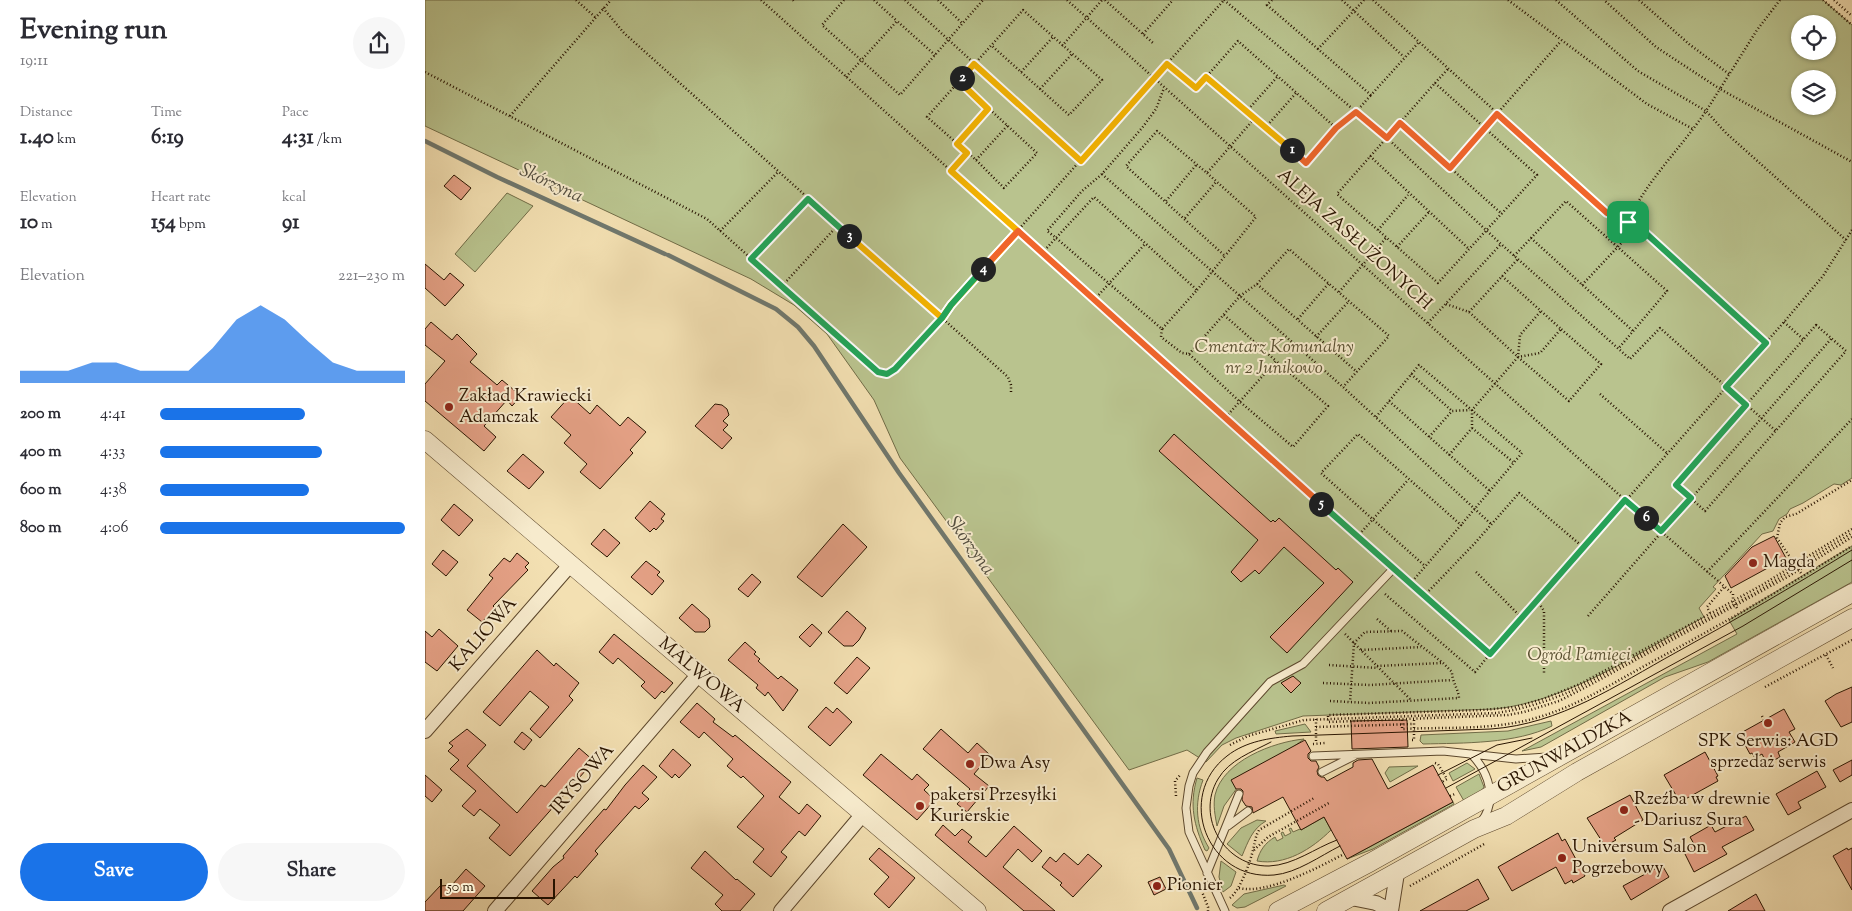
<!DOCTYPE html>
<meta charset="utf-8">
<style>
:root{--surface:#fff;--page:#f7f7f7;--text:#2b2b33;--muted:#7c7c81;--accent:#1a73e8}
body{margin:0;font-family:"Sorts Mill Goudy",serif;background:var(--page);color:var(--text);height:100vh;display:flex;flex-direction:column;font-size:19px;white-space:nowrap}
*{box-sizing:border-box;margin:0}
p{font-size:16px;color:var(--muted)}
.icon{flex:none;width:28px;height:28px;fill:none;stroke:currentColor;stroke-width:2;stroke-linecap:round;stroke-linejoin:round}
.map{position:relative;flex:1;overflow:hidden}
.side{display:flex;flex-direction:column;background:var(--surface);width:425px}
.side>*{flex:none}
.tools{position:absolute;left:1366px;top:15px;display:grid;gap:10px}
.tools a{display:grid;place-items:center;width:45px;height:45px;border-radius:50%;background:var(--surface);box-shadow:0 1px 4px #0004;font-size:25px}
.scale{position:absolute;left:15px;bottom:12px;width:115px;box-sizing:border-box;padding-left:5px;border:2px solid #291400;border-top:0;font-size:14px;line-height:18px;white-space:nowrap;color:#291400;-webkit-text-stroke:4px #f7ebcd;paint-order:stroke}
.pin{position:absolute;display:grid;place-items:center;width:42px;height:42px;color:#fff;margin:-21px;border-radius:10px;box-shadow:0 2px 8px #0006}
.km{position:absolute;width:25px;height:25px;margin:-12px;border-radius:50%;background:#222;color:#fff;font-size:14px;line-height:25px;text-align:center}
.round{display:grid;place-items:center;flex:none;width:52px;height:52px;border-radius:26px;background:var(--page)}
.overview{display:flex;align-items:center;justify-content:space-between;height:85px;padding:0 20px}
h1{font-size:28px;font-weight:700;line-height:38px}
.figures{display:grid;grid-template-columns:repeat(3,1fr);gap:8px;height:85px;padding:5px 20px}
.figures div{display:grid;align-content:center}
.figures b{font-size:21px;font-weight:700}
.figures small{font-size:14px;font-weight:400}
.figures p{font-size:14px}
.chart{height:140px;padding:10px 20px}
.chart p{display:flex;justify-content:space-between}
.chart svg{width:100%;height:90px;margin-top:5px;fill:var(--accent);opacity:.7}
.button{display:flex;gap:10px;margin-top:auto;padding:10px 20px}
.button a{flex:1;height:58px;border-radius:30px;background:var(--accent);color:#fff;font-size:20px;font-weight:700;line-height:58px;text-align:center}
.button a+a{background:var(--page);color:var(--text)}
ul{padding:0 20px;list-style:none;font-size:16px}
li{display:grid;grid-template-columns:80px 60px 1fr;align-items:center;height:38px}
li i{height:12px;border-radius:6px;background:var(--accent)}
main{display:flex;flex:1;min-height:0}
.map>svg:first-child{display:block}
.green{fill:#b9c38e;stroke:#716c47;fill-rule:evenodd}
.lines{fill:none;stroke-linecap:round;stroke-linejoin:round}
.stream{stroke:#70786e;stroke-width:4.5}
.building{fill:#e6a287;stroke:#291400}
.service-casing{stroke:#5c472c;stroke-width:9}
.minor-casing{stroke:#5c472c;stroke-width:16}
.tertiary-casing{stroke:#5c472c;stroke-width:19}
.path{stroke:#291400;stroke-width:2.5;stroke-dasharray:1 2.5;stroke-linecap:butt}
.service{stroke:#f7ebcd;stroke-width:7}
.minor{stroke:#f7ebcd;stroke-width:14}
.tertiary{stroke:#f7ebcd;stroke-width:18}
.tram{stroke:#291400;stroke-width:1}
.split-1-casing{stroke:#fff;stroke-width:10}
.split-2-casing{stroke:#fff;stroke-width:10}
.split-3-casing{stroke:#fff;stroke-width:10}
.split-4-casing{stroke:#fff;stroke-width:10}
.split-5-casing{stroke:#fff;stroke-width:10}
.split-6-casing{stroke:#fff;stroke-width:10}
.split-7-casing{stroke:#fff;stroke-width:10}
.split-1{stroke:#f0652b;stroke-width:6}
.split-2{stroke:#f5b400;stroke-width:6}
.split-3{stroke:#f5b400;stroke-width:6}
.split-4{stroke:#22a559;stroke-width:6}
.split-5{stroke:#f0652b;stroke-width:6}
.split-6{stroke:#22a559;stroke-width:6}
.split-7{stroke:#22a559;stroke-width:6}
.poi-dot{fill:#8f2418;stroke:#f7ebcd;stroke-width:2}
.labels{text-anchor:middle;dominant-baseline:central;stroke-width:4;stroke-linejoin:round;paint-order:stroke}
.street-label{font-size:18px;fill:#291400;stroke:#f7ebcd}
.park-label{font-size:18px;font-style:italic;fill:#5b5132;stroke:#f7ebcd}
.poi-label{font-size:18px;fill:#291400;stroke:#f7ebcd;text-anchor:start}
.water-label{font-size:19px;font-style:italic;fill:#534e40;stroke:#f7ebcd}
</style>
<main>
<section class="side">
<div class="overview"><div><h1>Evening run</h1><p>19:11</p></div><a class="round"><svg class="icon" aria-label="share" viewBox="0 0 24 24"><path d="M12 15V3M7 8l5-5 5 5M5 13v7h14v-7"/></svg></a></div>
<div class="figures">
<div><p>Distance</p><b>1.40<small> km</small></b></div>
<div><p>Time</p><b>6:19</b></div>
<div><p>Pace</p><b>4:31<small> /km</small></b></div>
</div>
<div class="figures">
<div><p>Elevation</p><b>10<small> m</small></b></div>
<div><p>Heart rate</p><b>154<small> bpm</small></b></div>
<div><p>kcal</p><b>91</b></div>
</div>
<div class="chart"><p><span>Elevation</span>221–230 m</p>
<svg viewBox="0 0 160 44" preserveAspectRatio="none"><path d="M0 44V38L10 38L20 38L30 34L40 34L50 38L60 38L70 38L80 27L90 13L100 6L110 13L120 24L130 34L140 38L150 38L160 38V44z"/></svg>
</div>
<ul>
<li><b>200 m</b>4:41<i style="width:59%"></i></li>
<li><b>400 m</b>4:33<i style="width:66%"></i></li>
<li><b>600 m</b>4:38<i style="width:61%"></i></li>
<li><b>800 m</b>4:06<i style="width:100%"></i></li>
</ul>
<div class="button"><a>Save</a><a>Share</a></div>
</section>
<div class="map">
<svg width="1427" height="911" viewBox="0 0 1427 911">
<rect width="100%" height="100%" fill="#f3e0b2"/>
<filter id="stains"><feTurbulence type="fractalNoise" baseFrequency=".004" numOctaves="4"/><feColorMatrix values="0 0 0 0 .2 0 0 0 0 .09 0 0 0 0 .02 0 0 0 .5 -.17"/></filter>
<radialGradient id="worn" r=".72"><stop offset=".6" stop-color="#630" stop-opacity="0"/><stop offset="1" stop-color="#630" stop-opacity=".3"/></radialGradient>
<path class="green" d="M0,0H1398L1427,25V478L1416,485L1409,484L1378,503L1365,509L1362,514L1354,519L1348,531L1337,534L1288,587L1291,589L1274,608L1279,617C1215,652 1144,701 1070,709L878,716L811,738L797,745L781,762L762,750L704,770L475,458L449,400L402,334L369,305L326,279L0,126ZM1375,24H1402V51H1375ZM1375,79H1402V106H1375Z
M82,193L108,206L50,272L30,254Z
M1427,546V582L1283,662L1240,677L1116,747L1097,751L1312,634L1304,620Z
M1126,721L1127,726C1091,744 1038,743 998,744L995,741L996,735L1083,731Z
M880,724L886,732L851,734L850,731Z
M879,739L812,788L799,806L792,826C790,815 788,806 790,795C798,761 848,742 879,739Z
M1042,763L1050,769L1028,781L1024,773Z
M993,766L965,782L960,773L964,767Z
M1054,774L1059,787L1057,790L1039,801L1031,787Z
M772,778L778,780C769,804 771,827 784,848L782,851L780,850C769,825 764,805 772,778Z
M1028,802L1029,804L948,849L922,859Z
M899,817L906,830C887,849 860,866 832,861C835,850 840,843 850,837L852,841L858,838L856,833L858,832L860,836L866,833L864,829L866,828L868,832L875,829L876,830Z
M832,820L841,821C827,829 823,842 817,856L802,844L816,828Z
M796,861L811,872L806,886L798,892L794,877Z
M859,885L861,886L820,907L812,908L807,905L819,894Z"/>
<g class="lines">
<path class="stream" d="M0,141L72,177L240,254
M243,255L351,309L373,327L389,346L474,473L744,849L772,908"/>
</g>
<path class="building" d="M29,175L46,188L36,200L19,186Z
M0,264L19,280L25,273L39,285L20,306L0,288Z
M6,322L27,340L32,334L52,354L45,362L72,385L77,380L96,396L87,406L82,400L59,426L71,437L59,451L0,401V384L20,361L0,345V329Z
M145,396L165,414L172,405L195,426L203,417L221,432L205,450L208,453L175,489L155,472L162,464L139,443L146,435L126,417Z
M290,404L297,405L302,409L304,415L298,421L303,425L298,430L307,438L297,449L270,426Z
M749,434L846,522L848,520L850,522L854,518L911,570L913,568L928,582L862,653L845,637L899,583L859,547L834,574L830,570L816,582L806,572L833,540L734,451Z
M98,454L119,472L104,489L82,471Z
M225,501L240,514L236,519L239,521L231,530L229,528L225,532L210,518Z
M29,504L48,520L34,536L16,520Z
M418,524L442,547L397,597L372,577Z
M179,529L195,543L182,557L166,544Z
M1349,536L1361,558L1306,588L1300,576L1327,547Z
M18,550L33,562L21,576L7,564Z
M92,553L104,563L100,567L103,570L68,606L70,608L57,622L42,610L68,578L64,575L79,558L85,562Z
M221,561L235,572L232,575L239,581L227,595L206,577Z
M327,574L336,582L323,597L313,589Z
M267,604L284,619L285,627L280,632H270L254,618Z
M422,611L441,628L434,640L428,646H419L403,632Z
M387,624L397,633L385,647L374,637Z
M14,629L33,646L12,671L0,662V631L7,637Z
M189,634L248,683L239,693L237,691L230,699L216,686L220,682L193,658L188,664L174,652Z
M320,642L331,652L329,654L335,659L333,661L353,679L356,676L373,690L358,711L343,692L340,696L331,688L333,685L303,660Z
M112,650L129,666L131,663L154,683L144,696L148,700L115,738L105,729L124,707L105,691L75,726L58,712Z
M432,657L445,668L422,694L409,683Z
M868,676L876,683L866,693L856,683Z
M1427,687V722L1416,727L1400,701L1411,694Z
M272,703L290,719L288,722L308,737L310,735L366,782L354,797L374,814L382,804L396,816L380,836L374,831L356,852L362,857L346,877L328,862L339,849L312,827L339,796L318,776L316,778L302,766L308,759L279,732L274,738L255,722Z
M401,707L408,713L412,708L427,722L405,746L383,727Z
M1359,709L1370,729L1364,732L1370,742L1353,752L1355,757L1342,764L1337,754L1330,758L1327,753L1325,754L1314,734Z
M982,720L983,747L927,749L926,721Z
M42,729L61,745L42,766L92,813L116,785L120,787L154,748L169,761L85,856L64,838L75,825L55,809L49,816L37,806L51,791L25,769L34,760L23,751L28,746L24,743Z
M516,729L543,753L552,743L565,755L549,774L564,786L542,812L532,804L545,789L498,749Z
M97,732L107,740L99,750L89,742Z
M880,740L886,751L883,754V758L886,761H891L894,767L892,771L893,775L896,777H899L902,781L928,767V763L933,760L947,759L963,789L1008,765L1028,802L922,859L899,817L876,830L858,797L828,813L827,807L821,806L817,800L818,791L816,789H811L806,780Z
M248,749L266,765L254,778L250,774L247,778L234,766Z
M1280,752L1293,776L1291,777L1293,781L1255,802L1239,775Z
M456,754L487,780L492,774L504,785L499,790L510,800L492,820L438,775Z
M1427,760V775L1415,782L1408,770Z
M218,765L232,777L217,793L224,799L214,809L210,806L170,851L173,854L152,878L150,876L123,905L107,891L128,867L139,858L138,856L179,809L181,810L200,785Z
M1392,771L1401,787L1373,802L1376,808L1363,815L1351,794Z
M0,775L17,790L7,802L0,796Z
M1205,795L1218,820L1189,838L1191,840L1180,846L1162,818Z
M1321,816L1329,830L1297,847L1302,854L1269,872L1258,850L1269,844L1265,837L1286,825L1290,832Z
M518,825L530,836L537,829L547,837L543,842L561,857L589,826L617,851L607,862L593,849L578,867L630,911H599L510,835Z
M1133,833L1137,841L1140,839L1160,876L1148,883L1147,880L1140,884L1131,867L1087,891L1073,867Z
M454,848L490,878L464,908L449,894L464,877L444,859Z
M1422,848L1423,850L1427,848V890L1408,856Z
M280,851L311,880L312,879L330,894L315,911H297L290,904L298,895L266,868Z
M639,853L653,865L663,854L677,866L648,897L635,885L637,883L617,867L625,857L631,862Z
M1237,865L1244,877L1206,900L1198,886Z
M41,869L60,886L38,911H0V902L15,886L27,885Z
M735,877L741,889L729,895L723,882Z
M1053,879L1064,899L1041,911H995Z
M1331,894L1340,911H1303Z"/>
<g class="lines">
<g class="service-casing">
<path id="service" d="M1046,754C1064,772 1073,800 1056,822
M888,756L1018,751L1091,759L1122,757
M897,772L929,756
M803,826L823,811
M782,873L814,794
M800,911L764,832L761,808L764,786L768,773L782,752L845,682L878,664L968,569"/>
</g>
<g class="minor-casing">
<path id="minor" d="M0,731L145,565
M926,898L951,903L966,911
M70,911L274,674
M356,911L438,814
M966,911L972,873
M1245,911L1427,810"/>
</g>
<g class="tertiary-casing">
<path id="tertiary" d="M0,440L552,911
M853,911L946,862L1427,593
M901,911L1049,829L1081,816L1152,772L1427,618"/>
</g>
<path class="path" d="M151,0L170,17
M336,0L961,562
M368,0L369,1L370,0
M419,0L397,25L475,95L558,0
M449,0L472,21
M480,0L656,161
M513,0L537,23
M642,0L1200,500L1308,594V601L1313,610
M680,0L728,43
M799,0L962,138L1076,244L1205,359L1235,328L1351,431
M847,0L842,5L893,49
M917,0L979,57
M939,0L893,49L946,95L994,42
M948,0L1182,213L1203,222C1220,182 1257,147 1281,111L1301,133L1421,240
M1083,0L1222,104L1268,129
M1131,0L1213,71L1281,111L1295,89L1231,47L1179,0
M1214,0L1264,44L1304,74
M1355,0L1332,30L1295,89L1427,162
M1398,0L1427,25
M1409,0L1427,16
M178,8L199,33L517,318L526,305L799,0
M718,34L748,0
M637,46L677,0
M742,64L771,89L781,77
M0,72L282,219L453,372L461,374L470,369L517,318L583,377L586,385V393
M596,72L628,37
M421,77L472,21L510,55
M534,81L612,153L579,188L551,160L502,117L598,10L677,80L644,115L566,45
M1010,83L1112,175L1013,283L912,194Z
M1010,83L1023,69
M615,89L647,54
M821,112L853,76
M85,116L186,0
M829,119L881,163L911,128
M975,123L1077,214
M840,128L872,92
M533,144L563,109
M945,156L1044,249
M551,160L583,125
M1025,167L1136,41
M526,171L542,153
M782,173L831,217L800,256
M677,174L918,387L1066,524
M741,201L772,164
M760,218L791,182
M953,230L983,195
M295,231L353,172
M1106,238L1208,331
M972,247L1004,212
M617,253L669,197L772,290L737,329L630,237L622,231L657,191L677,174L717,128L731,109L739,88
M1089,256L1141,201L1242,291L1193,349
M326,259L383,199
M1077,276L1136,329L1115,353L1093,357L1095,335L1116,311
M832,284L932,372
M1157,285L1203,236V222L1215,227L1341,343
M357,286L413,225
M772,290L800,256L701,166L732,131L782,173L829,119L781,77L813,41L911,128L931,112L946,95
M914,292L961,238
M669,300L720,244
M1021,304L1044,312L1093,357L1047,410V428L1024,455
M1044,312L1093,259
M799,315L851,361
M873,319L904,283
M1359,322L1378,339
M1003,323L1076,244
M1391,325L1421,351L1280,511L1251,485Z
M737,329L736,337L757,353L764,354L814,401L868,447L903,406L851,361L800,418
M891,337L924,301
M764,354L815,296L832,284L864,249L964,336L918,387
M1093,357L1144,401L1176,364L1136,329
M986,374L1027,411
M1175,394L1242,453
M964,401L1065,491
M951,417L994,365L1097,453L1036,525
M1047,428L1088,462
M1004,437L1027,411L1045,410
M1427,529L1337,585L1279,617L1155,684L1118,699L1090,707L1057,710L903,715V722L1083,715L1099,712L1134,701L1163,686L1364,576L1427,537
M932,537L983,480
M1051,572L1097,618
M1282,572L1427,419
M1376,573L1352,538L1355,523L1360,517L1371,514L1427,480
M976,576L1065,654L1359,322L1398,276L1427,230
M985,584L1036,525L933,434L896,473L1000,566
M960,594L1050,672L1065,654
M999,596L1050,543L1094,493L1158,547
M1112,600L1119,611V674
M1285,613L1282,607L1299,587
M1163,616L1406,339
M952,619L966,631
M920,634L986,700
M936,650L996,647
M1401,655L1408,668
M904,665L953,668
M952,666L1017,663
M898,683L945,685L1027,680
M1340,687L1427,640
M905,701L944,703L1034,698C1033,688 1027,682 1027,672L1018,663L977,631L940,632L929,643L925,702
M1337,716L1339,720
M891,719V743
M977,720V729C1017,727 1059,730 1099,721C1144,711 1183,686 1223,664C1292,627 1360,588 1427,546
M891,727L989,724
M987,740H989V720
M888,744L900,743
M805,745L823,736L879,720L1071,713C1100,709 1127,700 1153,688L1330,593L1427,533
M1010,763L1013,764L1022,779L1017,782
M751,796L750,781L756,774
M1025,796L1030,794
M829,850L843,837L904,803
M774,884L783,907V911
M985,886L1061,843
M814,888C842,895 894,867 919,854
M805,898C815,890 825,863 828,850C830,843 830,837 834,830L889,798"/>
<use href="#service" class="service"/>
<use href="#minor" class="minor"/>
<use href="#tertiary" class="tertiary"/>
<path class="tram" d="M846,742C827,752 804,760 793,779C770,817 800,867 844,866C869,865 890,848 912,840
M1013,775L1072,745L1107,738
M1021,788L1318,626L1427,560
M915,846C895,856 872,873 849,875C782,881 750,796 802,756C821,741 845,738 867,736L1066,729C1135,724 1192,685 1250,653C1310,620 1369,586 1427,550"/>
</g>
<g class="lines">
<g class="split-1-casing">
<path id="split-1" d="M867,150L881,163L911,128L931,112L962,138L975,123L1025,168L1072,114L1182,213L1203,222"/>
</g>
<g class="split-2-casing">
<path id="split-2" d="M537,78L549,64L656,161L742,64L771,88L781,77L867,150"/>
</g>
<g class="split-3-casing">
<path id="split-3" d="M424,236L517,318L526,305L593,231L526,171L542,153L532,144L563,109L534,81L537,78"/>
</g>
<g class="split-4-casing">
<path id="split-4" d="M424,236L383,199L326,259L453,372L462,374L470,369L517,318L526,305L558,269"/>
</g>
<g class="split-5-casing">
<path id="split-5" d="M558,269L593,231L896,504"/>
</g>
<g class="split-6-casing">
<path id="split-6" d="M896,504L1065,654L1200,500L1221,518"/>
</g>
<g class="split-7-casing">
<path id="split-7" d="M1203,222L1214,227L1341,343L1301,387L1321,405L1251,485L1266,498L1236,531L1221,518"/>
</g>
<use href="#split-1" class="split-1"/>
<use href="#split-2" class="split-2"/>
<use href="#split-3" class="split-3"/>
<use href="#split-4" class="split-4"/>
<use href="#split-5" class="split-5"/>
<use href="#split-6" class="split-6"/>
<use href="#split-7" class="split-7"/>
</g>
<g class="poi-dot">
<circle cx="24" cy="407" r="5"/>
<circle cx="1328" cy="563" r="5"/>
<circle cx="1343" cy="723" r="5"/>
<circle cx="545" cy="764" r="5"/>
<circle cx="495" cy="806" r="5"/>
<circle cx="1199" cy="810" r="5"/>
<circle cx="1137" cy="858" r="5"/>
<circle cx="732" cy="886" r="5"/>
</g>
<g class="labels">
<g class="street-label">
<text transform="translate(929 240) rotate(42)">ALEJA ZASŁUŻONYCH</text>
<text transform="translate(59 635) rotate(-49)">KALIOWA</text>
<text transform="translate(276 676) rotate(40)">MALWOWA</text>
<text transform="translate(1140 753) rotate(-29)">GRUNWALDZKA</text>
<text transform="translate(158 780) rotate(-49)">IRYSOWA</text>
</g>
<g class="park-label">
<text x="849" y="348">Cmentarz Komunalny<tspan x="849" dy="21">nr 2 Junikowo</tspan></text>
<text x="1154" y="656">Ogród Pamięci</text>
</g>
<g class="poi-label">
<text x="34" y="397">Zakład Krawiecki<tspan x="34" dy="21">Adamczak</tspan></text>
<text x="1338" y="563">Magda</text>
<text x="1343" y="742" text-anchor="middle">SPK Serwis: AGD<tspan x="1343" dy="21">sprzedaż serwis</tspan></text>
<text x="555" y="764">Dwa Asy</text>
<text x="505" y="796">pakersi Przesyłki<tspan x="505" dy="21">Kurierskie</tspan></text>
<text x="1209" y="800">Rzeźba w drewnie<tspan x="1209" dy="21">- Dariusz Sura</tspan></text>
<text x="1147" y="848">Universum Salon<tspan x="1147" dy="21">Pogrzebowy</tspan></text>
<text x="742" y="886">Pionier</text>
</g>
<g class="water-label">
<text transform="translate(126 184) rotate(25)">Skórzyna</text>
<text transform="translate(545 546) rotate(54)">Skórzyna</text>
</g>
</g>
<rect width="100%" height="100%" filter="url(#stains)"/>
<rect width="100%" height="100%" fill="url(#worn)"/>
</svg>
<div class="tools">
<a><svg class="icon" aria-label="locate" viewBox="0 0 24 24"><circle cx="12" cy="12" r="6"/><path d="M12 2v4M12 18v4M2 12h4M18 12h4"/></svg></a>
<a><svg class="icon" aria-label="layers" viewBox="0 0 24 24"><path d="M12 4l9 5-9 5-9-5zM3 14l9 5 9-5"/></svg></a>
</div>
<div class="scale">50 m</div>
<div class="pin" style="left:1203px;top:222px;background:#1e9e55"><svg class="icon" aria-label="arrive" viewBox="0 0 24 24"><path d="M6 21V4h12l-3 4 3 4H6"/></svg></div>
<b class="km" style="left:867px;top:150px">1</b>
<b class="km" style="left:537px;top:78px">2</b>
<b class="km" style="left:424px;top:236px">3</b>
<b class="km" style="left:558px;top:269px">4</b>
<b class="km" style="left:896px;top:504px">5</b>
<b class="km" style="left:1221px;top:518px">6</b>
</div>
</main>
